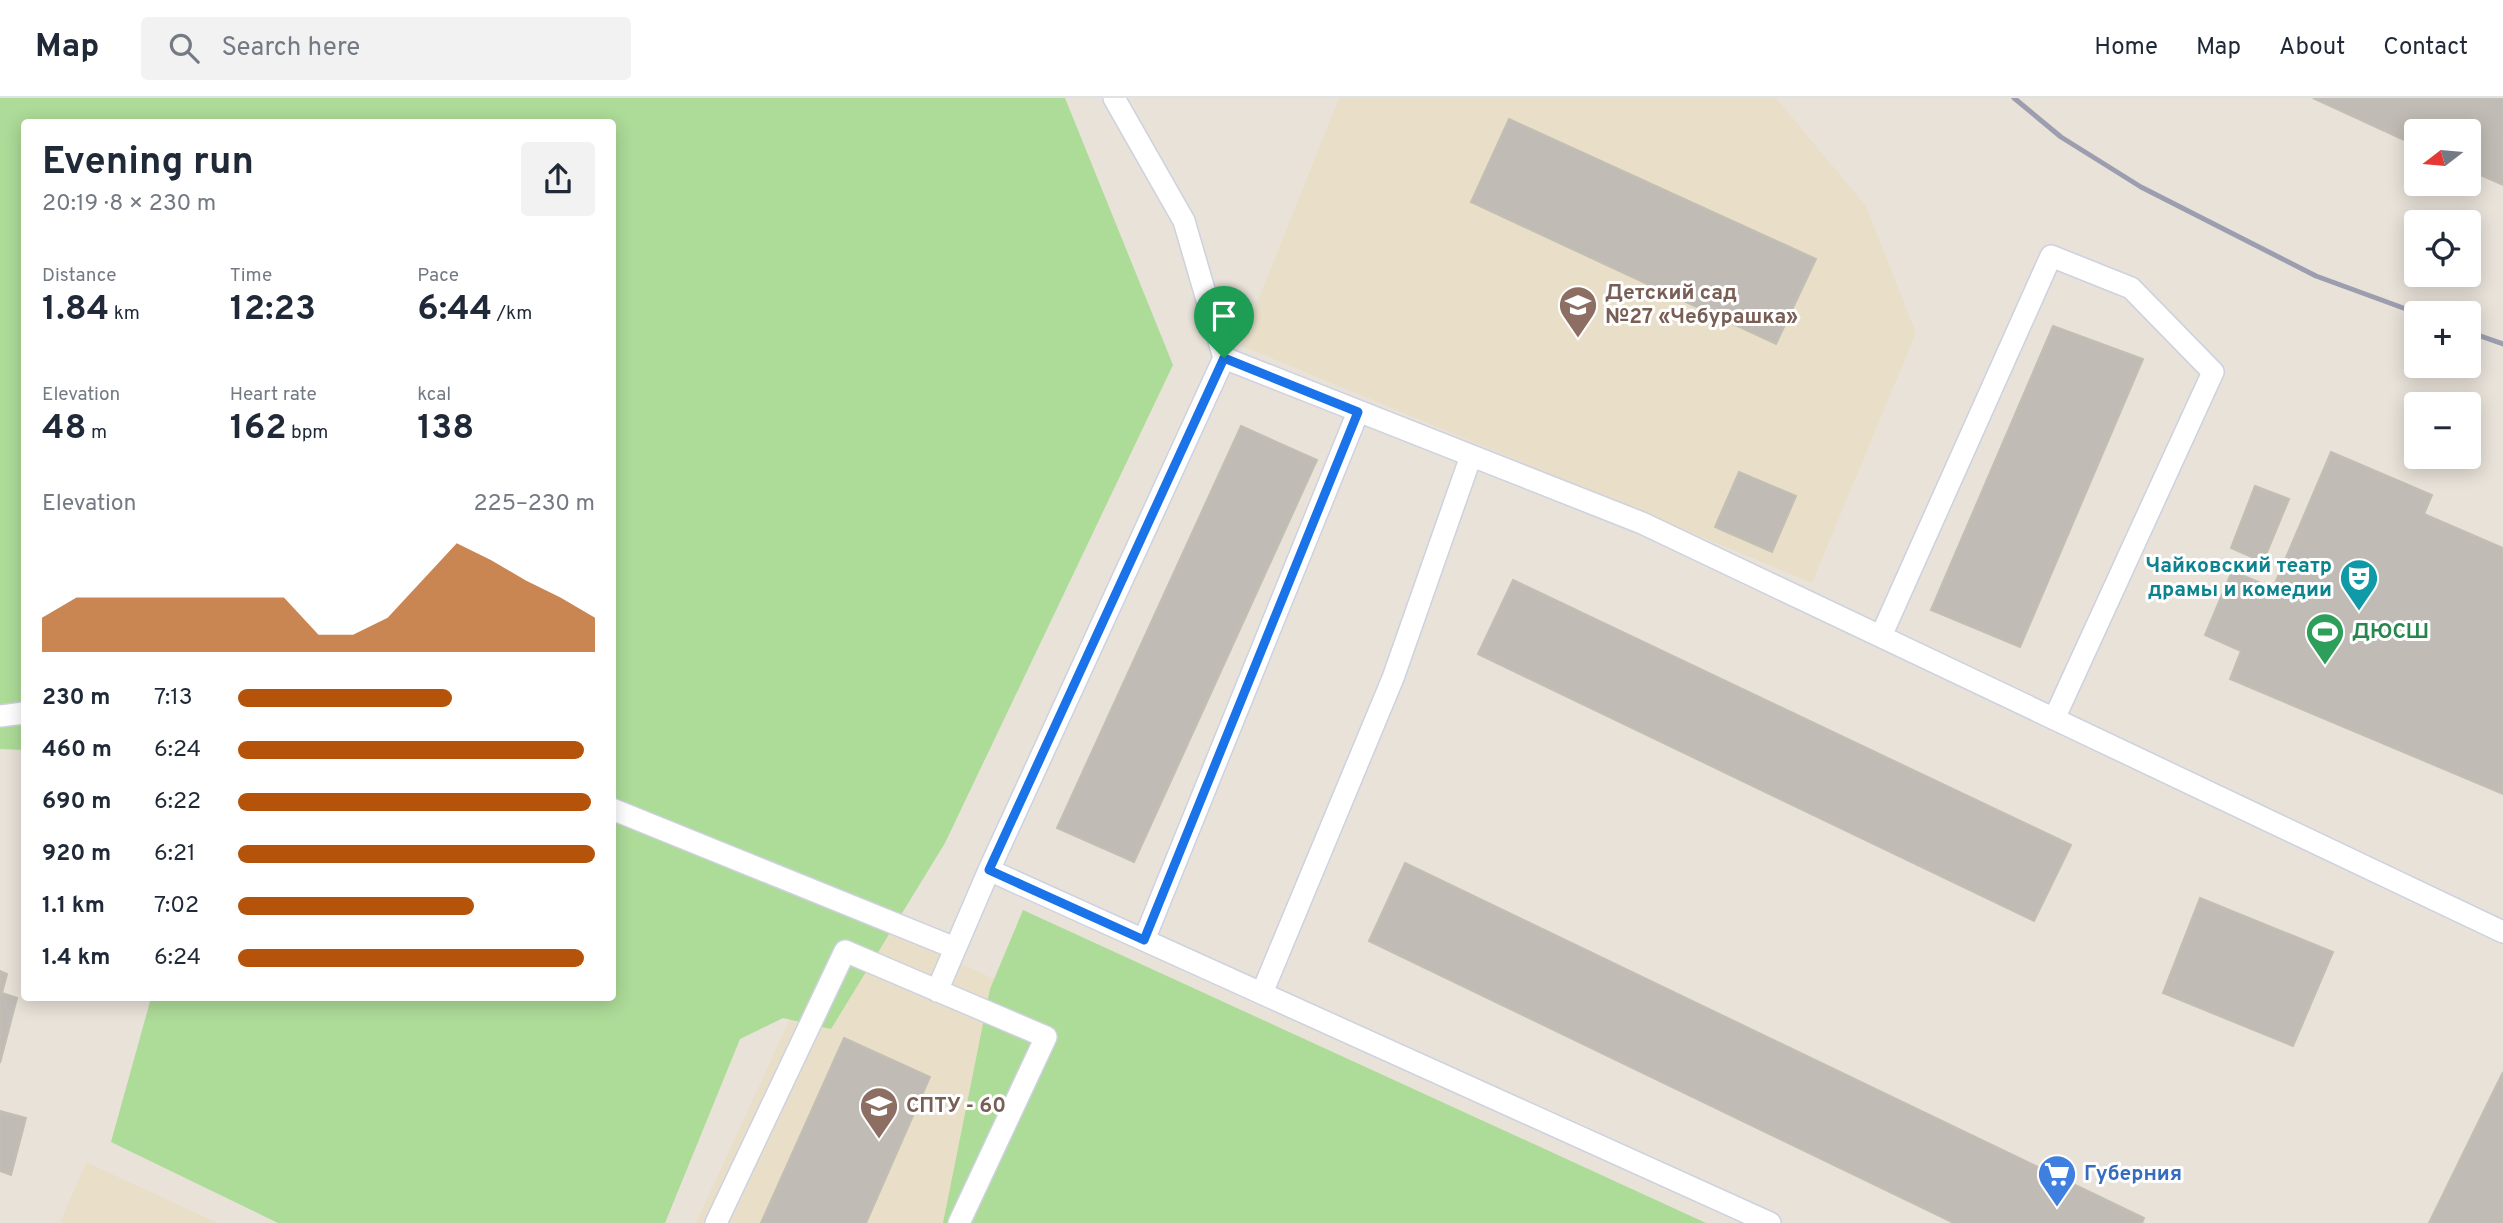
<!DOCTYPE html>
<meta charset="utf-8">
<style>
:root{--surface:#fff;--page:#f2f2f3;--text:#1f2937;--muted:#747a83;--line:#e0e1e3;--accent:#b45309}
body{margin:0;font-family:Overpass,sans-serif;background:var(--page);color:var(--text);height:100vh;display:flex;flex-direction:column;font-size:26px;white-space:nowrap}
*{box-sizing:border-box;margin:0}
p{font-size:23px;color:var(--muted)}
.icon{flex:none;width:38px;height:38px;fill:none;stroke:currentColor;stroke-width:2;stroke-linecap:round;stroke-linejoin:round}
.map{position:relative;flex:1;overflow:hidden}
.panel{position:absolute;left:21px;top:21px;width:595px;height:882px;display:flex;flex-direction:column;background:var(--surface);border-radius:7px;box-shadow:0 4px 18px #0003}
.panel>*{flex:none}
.needle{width:46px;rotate:254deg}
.tools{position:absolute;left:2404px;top:21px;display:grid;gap:14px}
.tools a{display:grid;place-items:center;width:77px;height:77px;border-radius:7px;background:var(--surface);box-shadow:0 4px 18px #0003;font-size:35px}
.pin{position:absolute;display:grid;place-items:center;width:60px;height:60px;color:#fff;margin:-72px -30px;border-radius:50% 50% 50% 0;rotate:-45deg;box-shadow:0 0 7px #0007}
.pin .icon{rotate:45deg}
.round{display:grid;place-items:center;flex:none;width:74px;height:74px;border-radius:7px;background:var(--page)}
.headline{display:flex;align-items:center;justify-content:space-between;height:119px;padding:0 21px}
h1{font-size:38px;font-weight:700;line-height:52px}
.metrics{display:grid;grid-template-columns:repeat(3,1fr);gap:10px;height:119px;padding:7px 21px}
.metrics div{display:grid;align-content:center}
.metrics b{font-size:35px;font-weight:700}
.metrics small{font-size:19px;font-weight:400}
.metrics p{font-size:19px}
.chart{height:196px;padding:14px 21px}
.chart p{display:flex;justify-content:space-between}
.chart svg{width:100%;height:126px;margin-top:7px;fill:var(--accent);opacity:.7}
ul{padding:0 21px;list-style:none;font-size:23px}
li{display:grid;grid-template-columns:112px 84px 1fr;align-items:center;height:52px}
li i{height:18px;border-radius:9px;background:var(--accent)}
header{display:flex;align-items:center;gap:42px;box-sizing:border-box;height:98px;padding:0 35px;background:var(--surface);border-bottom:2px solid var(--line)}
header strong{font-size:33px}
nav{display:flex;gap:38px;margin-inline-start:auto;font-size:24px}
.search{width:490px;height:63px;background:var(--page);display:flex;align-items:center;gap:18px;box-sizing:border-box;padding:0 24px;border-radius:7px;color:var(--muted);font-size:26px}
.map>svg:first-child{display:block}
.education{fill:#e9dfc9}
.green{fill:#addb98}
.building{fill:#c0bcb5;stroke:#c3beb3;stroke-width:2}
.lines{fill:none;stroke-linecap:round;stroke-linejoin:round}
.lane-casing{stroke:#ced1df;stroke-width:24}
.lane{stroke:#fff;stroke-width:21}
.rail{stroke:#9c9eaf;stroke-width:5}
.route-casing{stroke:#fff;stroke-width:14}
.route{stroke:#1a73e8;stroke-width:9}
.labels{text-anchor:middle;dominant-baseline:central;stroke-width:6;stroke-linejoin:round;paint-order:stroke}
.education-label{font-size:21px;font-weight:bold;fill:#785e54;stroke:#fff;text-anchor:start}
.culture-label{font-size:21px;font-weight:bold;fill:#0d838f;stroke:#fff;text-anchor:end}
.leisure-label{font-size:21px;font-weight:bold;fill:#27864d;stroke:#fff;text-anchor:start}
.shop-label{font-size:21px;font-weight:bold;fill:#366cbe;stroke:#fff;text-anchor:start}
</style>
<header>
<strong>Map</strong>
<div class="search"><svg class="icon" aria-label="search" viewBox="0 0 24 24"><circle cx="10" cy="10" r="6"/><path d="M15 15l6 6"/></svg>Search here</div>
<nav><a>Home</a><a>Map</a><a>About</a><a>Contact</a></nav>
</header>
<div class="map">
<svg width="2503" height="1125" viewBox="0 0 2503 1125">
<rect width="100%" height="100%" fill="#e8e2d9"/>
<path class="education" d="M1339,0H1776L1866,108L1916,235L1812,485L1240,247Z
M840,812L1075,917L988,1125H696Z
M86,1064L218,1125H60Z"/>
<path class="green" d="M0,0H1065L1173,267L945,745L831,931L783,920L740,941L665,1125H278L111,1044L151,900H612V24H24V652L0,651Z
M1023,812L1706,1125H943L990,891Z"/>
<path class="building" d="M2313,0H2503V87L2469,72V33H2417V48Z
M1509,21L1816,161L1776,246L1471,104Z
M2053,228L2143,261L2020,549L1931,512Z
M1241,328L1317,362L1134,764L1057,730Z
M2331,354L2432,397L2424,416L2503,450V696L2230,581L2241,553L2205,537L2232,473L2273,490Z
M1739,374L1796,398L1772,454L1715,429Z
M2255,388L2289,401L2263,464L2231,450Z
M1513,482L2071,747L2034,823L1478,556Z
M1405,765L2144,1120L2142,1125H1954L1369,843Z
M2200,800L2333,854L2293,948L2163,895Z
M0,873L7,876L2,895L17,900L0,965Z
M844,940L930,979L866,1125H761Z
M2503,974V1125H2429Z
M0,1013L26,1020L11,1077L0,1073Z"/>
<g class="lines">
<g class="lane-casing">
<path id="lane" d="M1114,0L1184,123L1224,260
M1881,538L2051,158L2131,190L2213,274L2054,621
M0,618L24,615
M612,711L955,850
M989,772L1770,1125
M1144,842L1358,314
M937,893L989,772L1224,260L1642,425L2503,834
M1262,895L1393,580L1471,358
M716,1125L845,853L1046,939L959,1125"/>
</g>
<use href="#lane" class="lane"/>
<path class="rail" d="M2014,0L2061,39L2141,89L2316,178L2417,215
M2469,234L2503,246"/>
</g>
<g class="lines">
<g class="route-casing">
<path id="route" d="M1224,260L1358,314L1144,842L989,772Z"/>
</g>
<use href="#route" class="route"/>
</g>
<defs>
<g id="school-pin" transform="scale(2.0125)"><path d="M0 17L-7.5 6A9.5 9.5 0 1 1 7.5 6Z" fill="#8d6e63" stroke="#fff"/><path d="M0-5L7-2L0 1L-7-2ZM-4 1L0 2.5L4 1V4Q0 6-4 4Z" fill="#fff"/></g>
<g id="theatre-pin" transform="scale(2.0125)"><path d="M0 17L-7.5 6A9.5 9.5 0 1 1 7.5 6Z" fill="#0f9aa8" stroke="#fff"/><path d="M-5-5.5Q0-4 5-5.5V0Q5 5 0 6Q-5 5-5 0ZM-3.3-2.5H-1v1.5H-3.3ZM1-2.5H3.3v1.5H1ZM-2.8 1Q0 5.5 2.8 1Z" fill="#fff"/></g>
<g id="stadium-pin" transform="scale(2.0125)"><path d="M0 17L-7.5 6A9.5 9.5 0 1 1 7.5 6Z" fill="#2e9e5b" stroke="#fff"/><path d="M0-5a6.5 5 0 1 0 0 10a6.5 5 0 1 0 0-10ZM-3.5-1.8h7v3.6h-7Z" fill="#fff"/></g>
<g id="university-pin" transform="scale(2.0125)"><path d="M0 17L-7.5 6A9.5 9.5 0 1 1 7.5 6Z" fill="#8d6e63" stroke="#fff"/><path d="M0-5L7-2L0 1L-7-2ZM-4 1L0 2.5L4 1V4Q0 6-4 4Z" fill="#fff"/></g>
<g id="supermarket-pin" transform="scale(2.0125)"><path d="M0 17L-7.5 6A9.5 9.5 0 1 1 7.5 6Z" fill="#3f7fe0" stroke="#fff"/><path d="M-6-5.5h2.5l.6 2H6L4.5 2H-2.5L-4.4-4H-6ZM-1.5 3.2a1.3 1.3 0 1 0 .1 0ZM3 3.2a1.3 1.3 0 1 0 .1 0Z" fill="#fff"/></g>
</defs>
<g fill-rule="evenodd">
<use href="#school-pin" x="1578" y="207"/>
<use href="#theatre-pin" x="2359" y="480"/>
<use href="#stadium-pin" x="2325" y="534"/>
<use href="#university-pin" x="879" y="1008"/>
<use href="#supermarket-pin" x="2057" y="1076"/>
</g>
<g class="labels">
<g class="education-label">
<text x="1605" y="195">Детский сад<tspan x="1605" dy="24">№27 «Чебурашка»</tspan></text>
<text x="906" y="1008">СПТУ - 60</text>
</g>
<g class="culture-label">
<text x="2332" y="468">Чайковский театр<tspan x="2332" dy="24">драмы и комедии</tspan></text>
</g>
<g class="leisure-label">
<text x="2352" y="534">ДЮСШ</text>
</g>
<g class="shop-label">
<text x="2084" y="1076">Губерния</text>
</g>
</g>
</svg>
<div class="tools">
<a><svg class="needle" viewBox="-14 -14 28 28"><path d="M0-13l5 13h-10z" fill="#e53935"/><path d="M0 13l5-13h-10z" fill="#747a83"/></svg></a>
<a><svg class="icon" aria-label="locate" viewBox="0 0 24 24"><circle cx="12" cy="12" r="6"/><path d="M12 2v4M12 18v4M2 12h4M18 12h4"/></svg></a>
<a>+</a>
<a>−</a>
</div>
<div class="pin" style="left:1224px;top:260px;background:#1e9e55"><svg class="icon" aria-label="arrive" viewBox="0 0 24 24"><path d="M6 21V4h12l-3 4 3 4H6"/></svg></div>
<section class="panel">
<div class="headline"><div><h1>Evening run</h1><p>20:19 · 8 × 230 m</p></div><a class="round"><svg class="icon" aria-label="share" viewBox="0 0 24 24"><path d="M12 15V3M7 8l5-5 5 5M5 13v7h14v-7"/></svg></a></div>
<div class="metrics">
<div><p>Distance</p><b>1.84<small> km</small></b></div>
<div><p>Time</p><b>12:23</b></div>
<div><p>Pace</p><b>6:44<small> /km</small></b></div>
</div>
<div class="metrics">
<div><p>Elevation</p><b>48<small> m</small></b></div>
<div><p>Heart rate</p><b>162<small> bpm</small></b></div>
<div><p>kcal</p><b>138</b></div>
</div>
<div class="chart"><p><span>Elevation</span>225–230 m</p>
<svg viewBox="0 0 160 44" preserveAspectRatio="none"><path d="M0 44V32L10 25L20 25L30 25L40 25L50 25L60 25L70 25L80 38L90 38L100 32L110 19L120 6L130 12L140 19L150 25L160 32V44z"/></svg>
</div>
<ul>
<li><b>230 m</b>7:13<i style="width:60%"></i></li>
<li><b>460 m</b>6:24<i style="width:97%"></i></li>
<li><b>690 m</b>6:22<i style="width:99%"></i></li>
<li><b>920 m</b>6:21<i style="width:100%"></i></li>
<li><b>1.1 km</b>7:02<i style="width:66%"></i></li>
<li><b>1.4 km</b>6:24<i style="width:97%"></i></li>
</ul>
</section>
</div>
